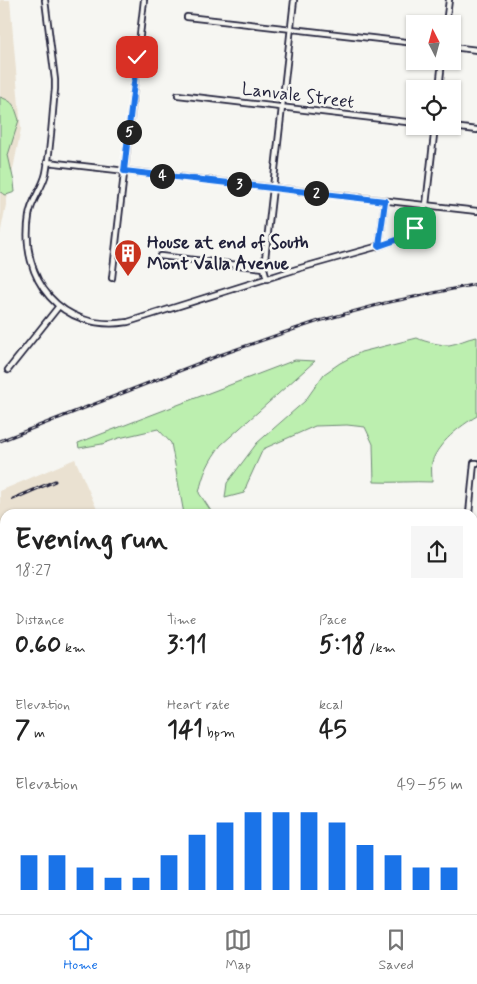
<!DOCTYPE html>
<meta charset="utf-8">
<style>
:root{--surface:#fff;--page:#f6f6f6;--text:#222;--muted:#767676;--line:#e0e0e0;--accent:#1a73e8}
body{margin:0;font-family:Mynerve,sans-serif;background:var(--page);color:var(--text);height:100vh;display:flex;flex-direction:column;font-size:19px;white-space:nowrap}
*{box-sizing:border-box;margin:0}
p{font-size:16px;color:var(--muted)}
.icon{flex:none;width:28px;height:28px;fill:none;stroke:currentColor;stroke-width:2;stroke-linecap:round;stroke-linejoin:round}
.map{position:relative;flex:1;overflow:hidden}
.panel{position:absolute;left:0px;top:509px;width:478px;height:406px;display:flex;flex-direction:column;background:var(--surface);border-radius:15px 15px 0 0;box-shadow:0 1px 4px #0004}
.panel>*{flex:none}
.needle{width:32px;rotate:354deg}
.tools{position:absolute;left:406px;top:15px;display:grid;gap:10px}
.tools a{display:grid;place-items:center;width:55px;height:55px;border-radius:0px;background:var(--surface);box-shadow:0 1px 4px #0004;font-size:25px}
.pin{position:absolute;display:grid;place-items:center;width:42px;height:42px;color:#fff;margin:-21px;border-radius:10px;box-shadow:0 2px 8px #0006}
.km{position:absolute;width:25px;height:25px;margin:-12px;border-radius:50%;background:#222;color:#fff;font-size:14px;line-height:25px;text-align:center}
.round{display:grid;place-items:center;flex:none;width:52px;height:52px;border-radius:0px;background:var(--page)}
.head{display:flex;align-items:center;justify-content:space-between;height:85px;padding:0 15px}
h1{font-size:28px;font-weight:800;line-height:38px}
.figures{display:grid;grid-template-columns:repeat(3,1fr);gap:8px;height:85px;padding:5px 15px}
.figures div{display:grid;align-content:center}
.figures b{font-size:25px;font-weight:800}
.figures small{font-size:14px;font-weight:400}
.figures p{font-size:14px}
.chart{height:140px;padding:10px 15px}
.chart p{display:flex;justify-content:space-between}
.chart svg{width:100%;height:90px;margin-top:5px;stroke:var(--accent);stroke-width:6}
.menu{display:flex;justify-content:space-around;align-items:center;height:70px;border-top:1px solid var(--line);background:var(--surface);font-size:14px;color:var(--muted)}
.menu a{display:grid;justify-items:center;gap:2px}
.menu .active{color:var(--accent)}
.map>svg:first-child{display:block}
.built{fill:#eae1d1}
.green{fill:#bcefaf;stroke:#6f8875}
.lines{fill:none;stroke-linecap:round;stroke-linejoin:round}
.minor-casing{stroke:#22223b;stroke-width:8}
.secondary-casing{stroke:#22223b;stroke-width:10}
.minor{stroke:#f6f6f2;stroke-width:4.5}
.secondary{stroke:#f6f6f2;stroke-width:6}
.rail-casing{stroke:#22223b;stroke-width:3}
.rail{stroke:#f6f6f2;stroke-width:1;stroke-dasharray:4;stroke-linecap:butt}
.route-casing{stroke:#fff;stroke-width:10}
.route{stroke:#1a73e8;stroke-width:6}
.labels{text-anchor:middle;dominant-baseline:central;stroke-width:5;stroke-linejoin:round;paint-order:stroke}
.street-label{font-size:18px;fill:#22223b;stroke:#f6f6f2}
.poi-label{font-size:18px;font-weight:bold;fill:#22223b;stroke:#f6f6f2;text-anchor:start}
</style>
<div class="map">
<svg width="477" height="914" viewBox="0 0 477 914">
<rect width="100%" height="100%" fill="#f6f6f2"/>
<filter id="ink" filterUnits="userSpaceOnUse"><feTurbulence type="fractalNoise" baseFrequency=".02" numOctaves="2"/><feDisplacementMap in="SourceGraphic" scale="10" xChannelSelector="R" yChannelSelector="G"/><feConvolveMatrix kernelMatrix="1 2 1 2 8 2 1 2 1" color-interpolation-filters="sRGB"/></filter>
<g filter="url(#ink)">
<path class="built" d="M0,0H10L21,129L0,235Z
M75,459L99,514H5V805L0,808V491Z"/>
<path class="green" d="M0,97C15,102 14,106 19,120L8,155L14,182L15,192L6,195L0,192Z
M477,337V416C460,426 438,443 432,462C431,468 432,476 432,482C413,481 394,483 374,482L373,444L365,427L347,425L315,426L263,449L247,484L244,493L225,498L227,483L257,443L305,401L324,374L340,363L361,352L417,338C425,342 440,345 449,345C458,344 467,338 477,337Z
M295,360L315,361L221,445C209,461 203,473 199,493L213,514H184L171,443L158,429L119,438L102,444L79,448L78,443Z
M477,611V679L473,681V612Z
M473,731H477V905L473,907Z
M405,910H466L459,914H399Z"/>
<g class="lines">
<g class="minor-casing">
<path id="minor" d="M45,0L55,80V89C52,117 51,146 46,173C43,188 31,200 29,216C19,279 61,333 128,322L297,269L379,246L405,237L415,228L420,222L426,205L435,126
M187,17L415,43
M446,24L449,0
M452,47L477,50
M439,89L442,61
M178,95L415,123
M444,126L477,130
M47,162L477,211
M379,246L385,201
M160,256L264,268
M112,278L144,0
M267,279L264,268L294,0
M8,370L59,306
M469,514L474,463H477
M472,579H477"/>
</g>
<g class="secondary-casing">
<path id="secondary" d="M472,699H477
M472,708H477
M0,839L5,836"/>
</g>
<use href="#minor" class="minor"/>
<use href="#secondary" class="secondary"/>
<g class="rail-casing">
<path id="rail" d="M0,441L220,355L286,332L319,321L385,303L477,284
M13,499L55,481
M0,667L5,668"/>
</g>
<use href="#rail" class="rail"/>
</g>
</g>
<g class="lines" filter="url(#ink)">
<g class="route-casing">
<path id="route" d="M137,57L124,171L385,201L379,246L405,237L415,228"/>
</g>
<use href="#route" class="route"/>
</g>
<defs>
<g id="building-pin" transform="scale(1.4375)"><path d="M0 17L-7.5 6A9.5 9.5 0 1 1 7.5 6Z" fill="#c8321e" stroke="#f6f6f2"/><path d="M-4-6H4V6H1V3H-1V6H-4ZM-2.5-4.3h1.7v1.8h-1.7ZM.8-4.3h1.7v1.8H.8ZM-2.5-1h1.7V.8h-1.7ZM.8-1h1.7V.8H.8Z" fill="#fff"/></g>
</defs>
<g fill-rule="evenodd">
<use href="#building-pin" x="128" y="253"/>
</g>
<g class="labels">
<g class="street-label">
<text transform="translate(298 96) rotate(7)">Lanvale Street</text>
</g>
<g class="poi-label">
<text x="147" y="243">House at end of South<tspan x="147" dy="21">Mont Valla Avenue</tspan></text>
</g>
</g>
</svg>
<div class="tools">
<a><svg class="needle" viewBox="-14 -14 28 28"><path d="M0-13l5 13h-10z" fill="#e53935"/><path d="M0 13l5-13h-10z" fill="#767676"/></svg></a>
<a><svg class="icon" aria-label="locate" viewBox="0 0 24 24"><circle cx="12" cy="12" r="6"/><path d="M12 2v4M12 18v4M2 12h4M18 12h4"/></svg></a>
</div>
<div class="pin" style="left:415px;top:228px;background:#1e9e55"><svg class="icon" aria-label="arrive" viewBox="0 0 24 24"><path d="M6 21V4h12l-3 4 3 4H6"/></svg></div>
<div class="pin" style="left:137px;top:57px;background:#d93025"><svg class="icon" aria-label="check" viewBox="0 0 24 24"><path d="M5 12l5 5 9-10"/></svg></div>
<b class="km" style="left:316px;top:193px">2</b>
<b class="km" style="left:239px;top:184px">3</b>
<b class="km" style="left:162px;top:176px">4</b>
<b class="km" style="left:129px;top:132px">5</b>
<section class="panel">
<div class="head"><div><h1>Evening run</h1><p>18:27</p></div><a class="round"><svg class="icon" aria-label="share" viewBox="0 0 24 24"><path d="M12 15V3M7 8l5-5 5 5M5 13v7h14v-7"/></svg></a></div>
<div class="figures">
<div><p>Distance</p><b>0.60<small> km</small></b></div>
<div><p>Time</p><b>3:11</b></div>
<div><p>Pace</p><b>5:18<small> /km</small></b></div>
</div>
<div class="figures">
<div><p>Elevation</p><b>7<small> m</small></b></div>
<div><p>Heart rate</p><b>141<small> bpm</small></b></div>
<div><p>kcal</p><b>45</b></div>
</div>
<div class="chart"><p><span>Elevation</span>49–55 m</p>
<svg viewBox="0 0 160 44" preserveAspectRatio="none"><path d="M5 44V27M15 44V27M25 44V33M35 44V38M45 44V38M55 44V27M65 44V17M75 44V11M85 44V6M95 44V6M105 44V6M115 44V11M125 44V22M135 44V27M145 44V33M155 44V33"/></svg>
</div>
</section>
</div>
<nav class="menu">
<a class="active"><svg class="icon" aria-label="home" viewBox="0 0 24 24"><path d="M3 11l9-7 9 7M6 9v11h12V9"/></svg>Home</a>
<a><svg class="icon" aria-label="map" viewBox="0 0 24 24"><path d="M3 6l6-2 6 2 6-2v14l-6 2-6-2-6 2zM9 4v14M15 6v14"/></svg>Map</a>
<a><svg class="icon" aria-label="saved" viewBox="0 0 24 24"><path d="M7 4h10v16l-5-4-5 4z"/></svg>Saved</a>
</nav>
